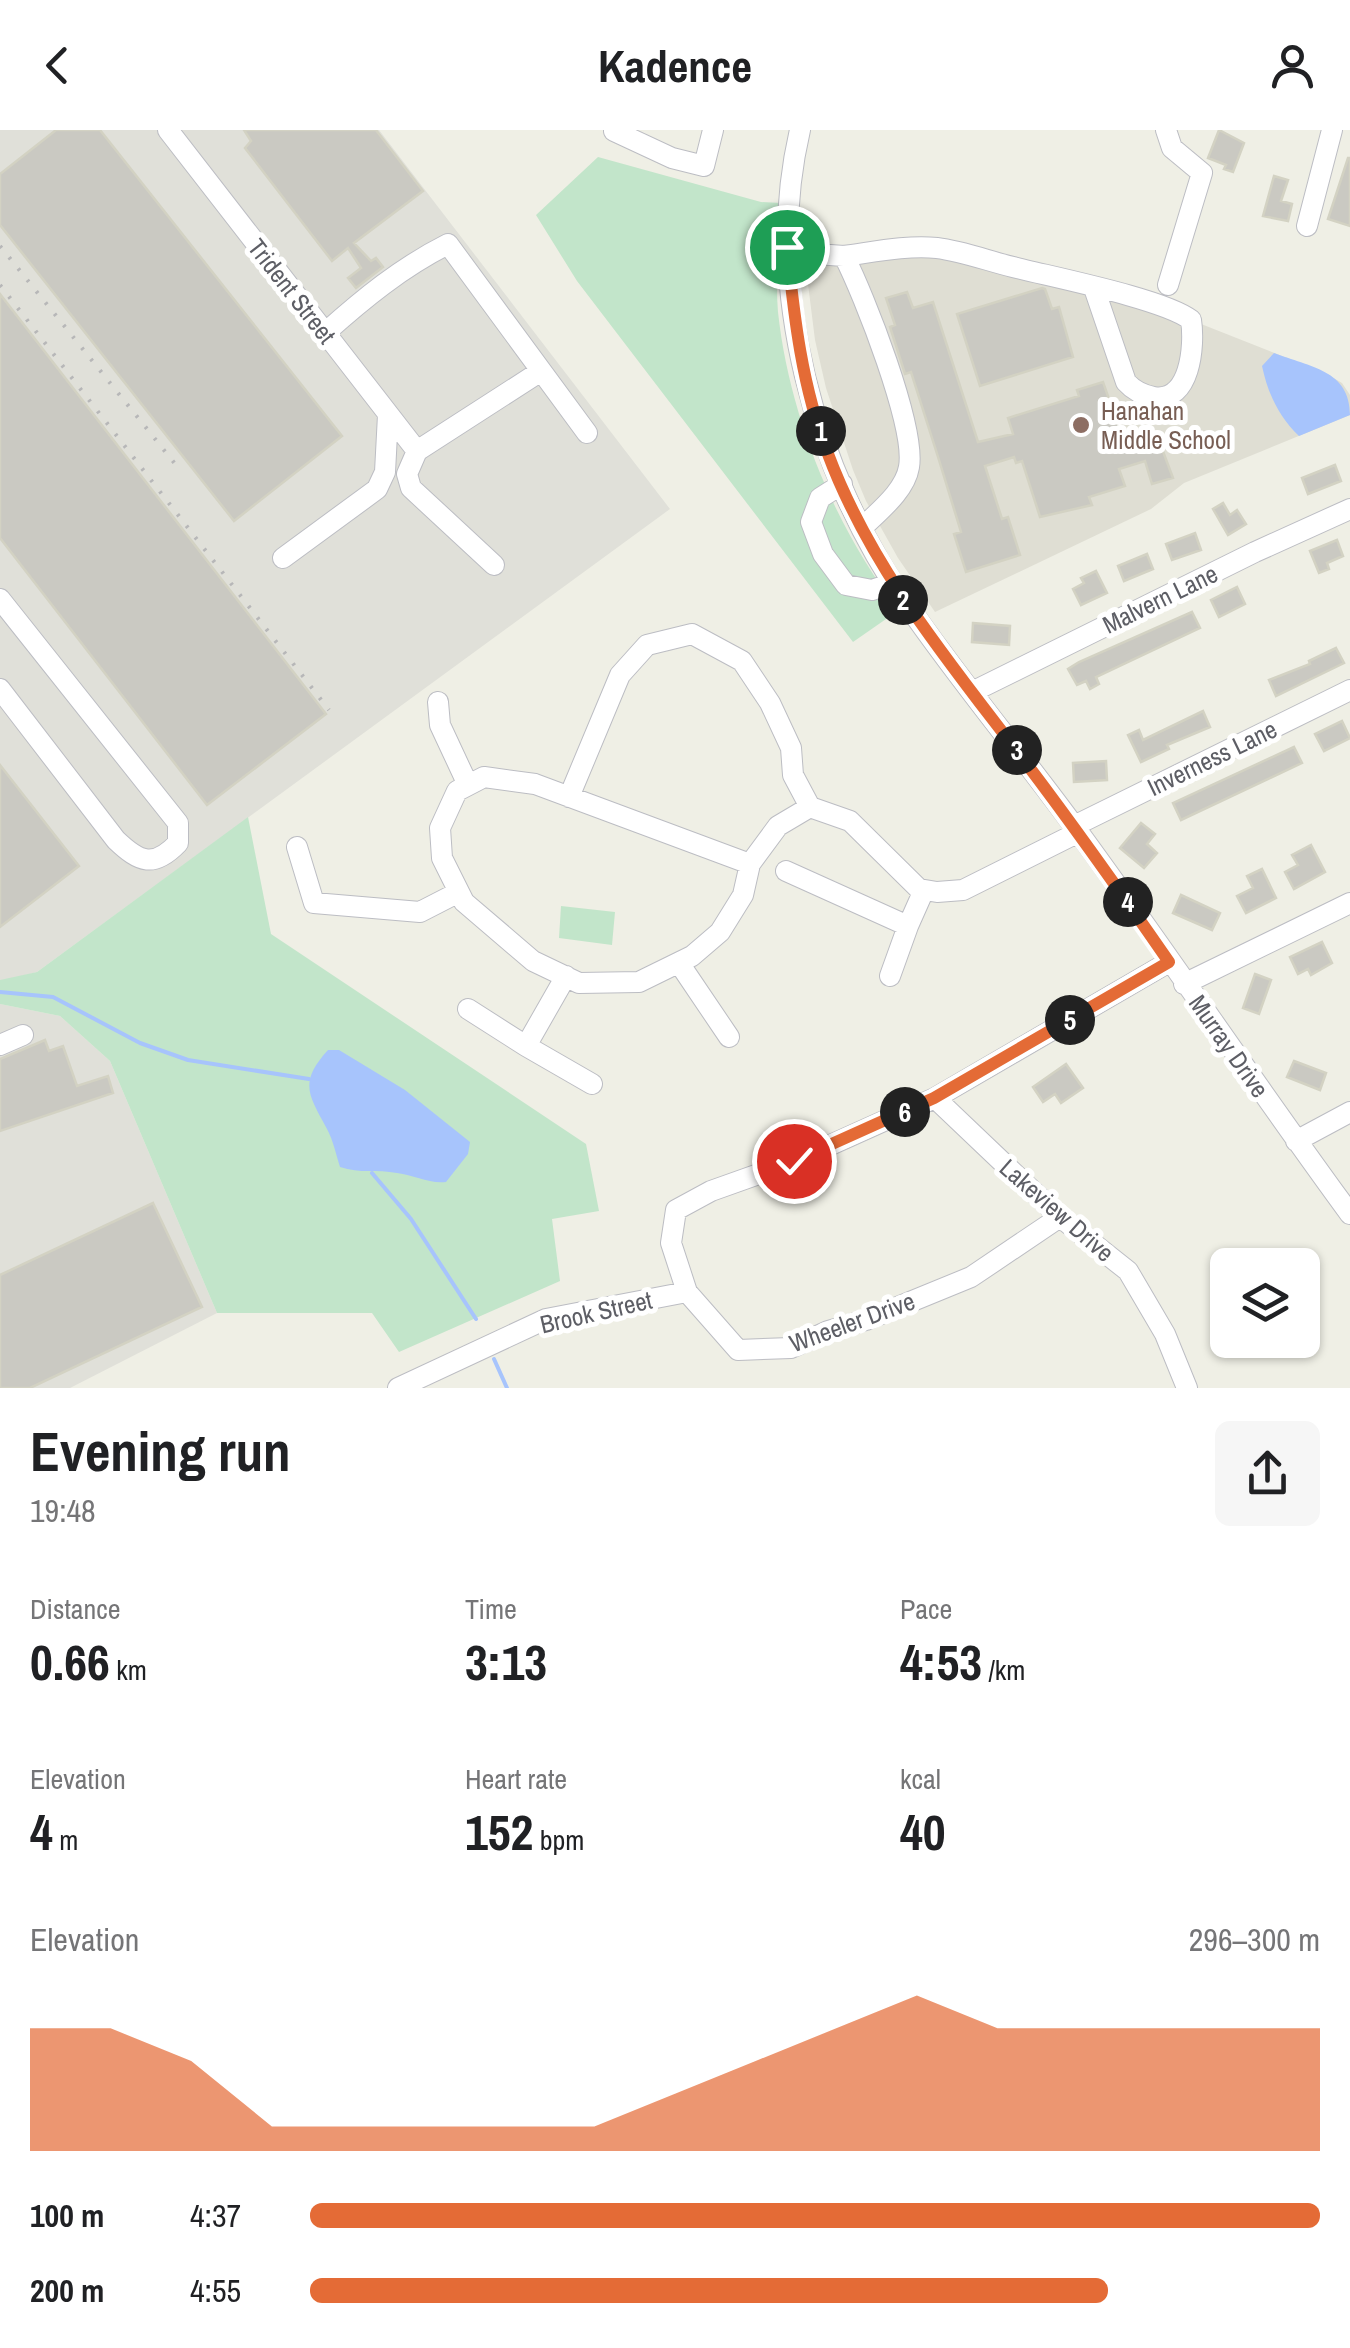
<!DOCTYPE html>
<meta charset="utf-8">
<style>
:root{--surface:#fff;--page:#f6f6f6;--text:#202124;--muted:#757577;--accent:#e46b36}
body{margin:0;font-family:"Archivo Narrow",sans-serif;background:var(--page);color:var(--text);height:100vh;display:flex;flex-direction:column;font-size:38px;white-space:nowrap}
*{box-sizing:border-box;margin:0}
p{font-size:32px;color:var(--muted)}
.icon{flex:none;width:55px;height:55px;fill:none;stroke:currentColor;stroke-width:2;stroke-linecap:round;stroke-linejoin:round}
.map{position:relative;height:1258px;overflow:hidden}
.sheet{display:flex;flex-direction:column;background:var(--surface);flex:1}
.sheet>*{flex:none}
.buttons{position:absolute;left:1210px;top:1118px;display:grid;gap:20px}
.buttons a{display:grid;place-items:center;width:110px;height:110px;border-radius:15px;background:var(--surface);box-shadow:0 2px 8px #0004;font-size:50px}
.pin{position:absolute;display:grid;place-items:center;width:85px;height:85px;color:#fff;margin:-42px;border:5px solid #fff;border-radius:50%;box-shadow:0 2px 10px #0007}
.km{position:absolute;width:50px;height:50px;margin:-25px;border-radius:50%;background:#222;color:#fff;font-size:28px;line-height:50px;text-align:center}
.round{display:grid;place-items:center;flex:none;width:105px;height:105px;border-radius:15px;background:var(--page)}
.head{display:flex;align-items:center;justify-content:space-between;height:170px;padding:0 30px}
h1{font-size:55px;font-weight:800;line-height:75px}
.metrics{display:grid;grid-template-columns:repeat(3,1fr);gap:15px;height:170px;padding:10px 30px}
.metrics div{display:grid;align-content:center}
.metrics b{font-size:50px;font-weight:800}
.metrics small{font-size:28px;font-weight:400}
.metrics p{font-size:28px}
.chart{height:280px;padding:20px 30px}
.chart p{display:flex;justify-content:space-between}
.chart svg{width:100%;height:180px;margin-top:10px;fill:var(--accent);opacity:.7}
ul{padding:0 30px;list-style:none;font-size:32px}
li{display:grid;grid-template-columns:160px 120px 1fr;align-items:center;height:75px}
li i{height:25px;border-radius:12px;background:var(--accent)}
header{display:flex;justify-content:space-between;align-items:center;height:130px;padding:0 30px;background:var(--surface);font-size:45px;font-weight:800}
.map>svg:first-child{display:block}
.industrial{fill:#e0e0d9}
.education{fill:#dfded3}
.green{fill:#c2e5ca}
.water{fill:#a7c4fc}
.lines{fill:none;stroke-linecap:round;stroke-linejoin:round}
.stream{stroke:#a7c4fc;stroke-width:4}
.building{fill:#cac9c2;stroke:#d3d2c3;stroke-width:2.5}
.minor-casing{stroke:#bcbdc3;stroke-width:22}
.minor{stroke:#fff;stroke-width:20}
.rail{stroke:#b7b7b8;stroke-width:4;stroke-dasharray:2.5 12;stroke-linecap:butt}
.route-casing{stroke:#fff;stroke-width:20}
.route{stroke:#e46b36;stroke-width:12}
.education-dot{fill:#8d6e63;stroke:#fff;stroke-width:4}
.labels{text-anchor:middle;dominant-baseline:central;stroke-width:10;stroke-linejoin:round;paint-order:stroke}
.street-label{font-size:25px;fill:#5d5e65;stroke:#fff}
.education-label{font-size:25px;fill:#785e54;stroke:#fff;text-anchor:start}
</style>
<header><svg class="icon" aria-label="back" viewBox="0 0 24 24"><path d="M15 5l-7 7 7 7"/></svg>Kadence<svg class="icon" aria-label="person" viewBox="0 0 24 24"><circle cx="12" cy="8" r="4"/><path d="M4 21q1-7 8-7t8 7"/></svg></header>
<div class="map">
<svg width="1350" height="1258" viewBox="0 0 1350 1258">
<rect width="100%" height="100%" fill="#efefe5"/>
<path class="industrial" d="M0,0H379L670,379L37,842L3,851L0,850Z
M0,874L60,886L110,931L217,1183L70,1258H0Z"/>
<path class="education" d="M936,118L1191,190L1325,243L1342,253L1350,265V285L1184,353L1151,379L935,482L898,428L866,371L853,340L826,258L815,210L806,138V123Z"/>
<path class="green" d="M598,27L761,72L781,73C780,109 775,147 778,182C789,285 835,399 899,480L853,512L577,151L536,85Z
M248,687L271,804L586,1014L599,1081L552,1089L560,1151L399,1222L372,1183H217L110,931L60,886L0,874V850L37,842Z
M561,776L615,782L612,815L559,808Z"/>
<path class="water" d="M1274,223C1310,237 1350,240 1350,285L1299,306C1279,287 1268,264 1262,236Z
M328,920H339L405,960L470,1012L468,1024L446,1052C429,1054 414,1045 397,1043C377,1039 360,1044 340,1037C336,1024 333,1010 327,999C309,965 298,953 328,920Z"/>
<g class="lines">
<path class="stream" d="M0,862L53,867L140,913L188,930L309,949
M372,1043L411,1089L476,1189
M494,1229L507,1258"/>
</g>
<path class="building" d="M56,0H100L342,306L234,391L0,95V44Z
M244,0H376L423,61L354,113L371,131L376,128L383,137L356,158L348,148L361,138L348,118L332,131L245,18L251,11Z
M1219,0L1244,13L1233,42L1224,39L1226,35L1208,28Z
M1348,28H1350V96L1328,89Z
M1274,46L1288,50L1281,71L1292,74L1288,91L1263,86Z
M1042,158L1045,159L1052,179L1059,177L1073,227L980,256L957,184Z
M907,162L913,178L933,172L978,312L1013,304L1008,288L1079,266L1077,260L1103,252L1126,317L1158,308L1173,348L1152,354L1145,331L1119,339L1125,356L1089,367L1092,375L1040,387L1022,331L1016,333L1014,327L985,336L1002,389L1008,387L1020,425L966,442L954,404L961,402L939,330L911,242L905,244L890,197L895,195L886,168Z
M0,164L326,584L207,675L0,408Z
M1335,335L1341,351L1308,364L1302,348Z
M1223,373L1230,385L1237,380L1246,394L1228,405L1213,379Z
M1195,403L1201,420L1172,430L1166,414Z
M1337,410L1343,426L1327,433L1329,439L1319,443L1310,421Z
M1147,424L1153,439L1124,451L1118,436Z
M1096,441L1107,463L1081,475L1073,459L1084,453L1081,448Z
M1237,457L1245,474L1219,487L1211,470Z
M1192,482L1200,498L1096,547L1099,554L1090,559L1086,551L1077,555L1068,539L1079,532Z
M973,493L1010,496L1009,515L972,512Z
M1336,518L1344,533L1276,566L1269,550L1310,534L1309,531Z
M1203,581L1210,597L1167,615L1169,619L1141,632L1128,605L1139,600L1143,610Z
M1342,591L1350,608L1324,621L1315,604Z
M1294,617L1302,633L1181,690L1173,673Z
M1106,631L1107,650L1074,652L1073,633Z
M0,635L79,736L0,797Z
M1141,693L1155,704L1147,714L1157,723L1144,738L1120,718Z
M1311,715L1325,742L1294,759L1285,742L1298,735L1292,725Z
M1262,739L1276,768L1246,783L1237,766L1253,758L1247,746Z
M1181,765L1220,783L1212,800L1173,783Z
M1322,812L1332,833L1311,845L1308,839L1298,844L1290,827Z
M1255,844L1271,850L1259,884L1243,878Z
M45,910L49,921L63,916L77,956L108,946L113,963L0,1001V929Z
M1294,931L1326,943L1320,960L1287,947Z
M1066,934L1083,958L1061,973L1055,964L1043,972L1033,957Z
M153,1073L202,1177L30,1258H0V1145Z"/>
<g class="lines">
<g class="minor-casing">
<path id="minor" d="M168,0L417,321
M800,0C763,157 815,342 906,473C959,550 1019,621 1074,696C1168,824 1256,956 1350,1084
M1166,0L1172,18L1202,43L1168,155
M614,1L672,28L704,36L713,0
M1307,96L1332,0
M788,122L844,126C864,165 916,297 909,337C905,361 879,381 863,397
M844,126C874,122 906,115 937,118C962,121 988,131 1013,137C1052,147 1164,169 1191,190C1195,216 1190,273 1154,267C1142,265 1134,261 1126,252L1094,158
M325,203C363,169 402,137 448,114L587,303
M842,354L820,368L811,392L823,424L846,455L872,460L893,453
M283,428L377,359L385,342L388,285
M494,435L411,358L407,344L417,321L541,241
M0,469L178,693V713C154,738 140,733 116,710L0,559
M972,562L1255,422L1350,379
M438,572L440,595L468,655
M484,647L535,654L750,734L743,765L720,802L692,826L639,852L579,853L533,831L464,772L442,728L440,698L457,661Z
M569,667L620,545L647,515L692,504L742,531L770,573L791,618L793,645L810,677L850,691L919,759L937,762L963,760L1079,702
M1074,696L1350,560
M297,717L314,773L420,782L459,762
M750,734L778,696L810,677
M786,741L908,796L924,760
M679,833L729,907
M890,846L908,796
M1184,854L1350,773
M468,879L526,916L566,846
M0,915L23,905
M526,916L592,954
M935,968L1060,1087L1128,1141L1165,1204L1187,1258
M1296,1011L1350,982
M1060,1087L971,1147L866,1190L828,1201L791,1218L738,1220L687,1162L671,1113L676,1080L711,1061L795,1031L935,968L1169,832
M398,1258L546,1189L687,1162"/>
</g>
<use href="#minor" class="minor"/>
<path class="rail" d="M0,116L180,340
M0,155L329,580"/>
</g>
<g class="lines">
<g class="route-casing">
<path id="route" d="M787,117C794,187 802,257 828,324C871,439 950,533 1023,629C1074,696 1122,764 1169,832L934,968L794,1031"/>
</g>
<use href="#route" class="route"/>
</g>
<circle class="education-dot" cx="1081" cy="295" r="10"/>
<g class="labels">
<g class="street-label">
<text transform="translate(292 161) rotate(52)">Trident Street</text>
<text transform="translate(1160 469) rotate(-26)">Malvern Lane</text>
<text transform="translate(1212 628) rotate(-26)">Inverness Lane</text>
<text transform="translate(1229 916) rotate(55)">Murray Drive</text>
<text transform="translate(1057 1080) rotate(41)">Lakeview Drive</text>
<text transform="translate(596 1182) rotate(-13)">Brook Street</text>
<text transform="translate(852 1192) rotate(-20)">Wheeler Drive</text>
</g>
<g class="education-label">
<text x="1101" y="281">Hanahan<tspan x="1101" dy="29">Middle School</tspan></text>
</g>
</g>
</svg>
<div class="buttons">
<a><svg class="icon" aria-label="layers" viewBox="0 0 24 24"><path d="M12 4l9 5-9 5-9-5zM3 14l9 5 9-5"/></svg></a>
</div>
<div class="pin" style="left:787px;top:117px;background:#1e9e55"><svg class="icon" aria-label="arrive" viewBox="0 0 24 24"><path d="M6 21V4h12l-3 4 3 4H6"/></svg></div>
<div class="pin" style="left:794px;top:1031px;background:#d93025"><svg class="icon" aria-label="check" viewBox="0 0 24 24"><path d="M5 12l5 5 9-10"/></svg></div>
<b class="km" style="left:821px;top:301px">1</b>
<b class="km" style="left:903px;top:470px">2</b>
<b class="km" style="left:1017px;top:620px">3</b>
<b class="km" style="left:1128px;top:772px">4</b>
<b class="km" style="left:1070px;top:890px">5</b>
<b class="km" style="left:905px;top:982px">6</b>
</div>
<section class="sheet">
<div class="head"><div><h1>Evening run</h1><p>19:48</p></div><a class="round"><svg class="icon" aria-label="share" viewBox="0 0 24 24"><path d="M12 15V3M7 8l5-5 5 5M5 13v7h14v-7"/></svg></a></div>
<div class="metrics">
<div><p>Distance</p><b>0.66<small> km</small></b></div>
<div><p>Time</p><b>3:13</b></div>
<div><p>Pace</p><b>4:53<small> /km</small></b></div>
</div>
<div class="metrics">
<div><p>Elevation</p><b>4<small> m</small></b></div>
<div><p>Heart rate</p><b>152<small> bpm</small></b></div>
<div><p>kcal</p><b>40</b></div>
</div>
<div class="chart"><p><span>Elevation</span>296–300 m</p>
<svg viewBox="0 0 160 44" preserveAspectRatio="none"><path d="M0 44V14L10 14L20 22L30 38L40 38L50 38L60 38L70 38L80 30L90 22L100 14L110 6L120 14L130 14L140 14L150 14L160 14V44z"/></svg>
</div>
<ul>
<li><b>100 m</b>4:37<i style="width:100%"></i></li>
<li><b>200 m</b>4:55<i style="width:79%"></i></li>
</ul>
</section>
